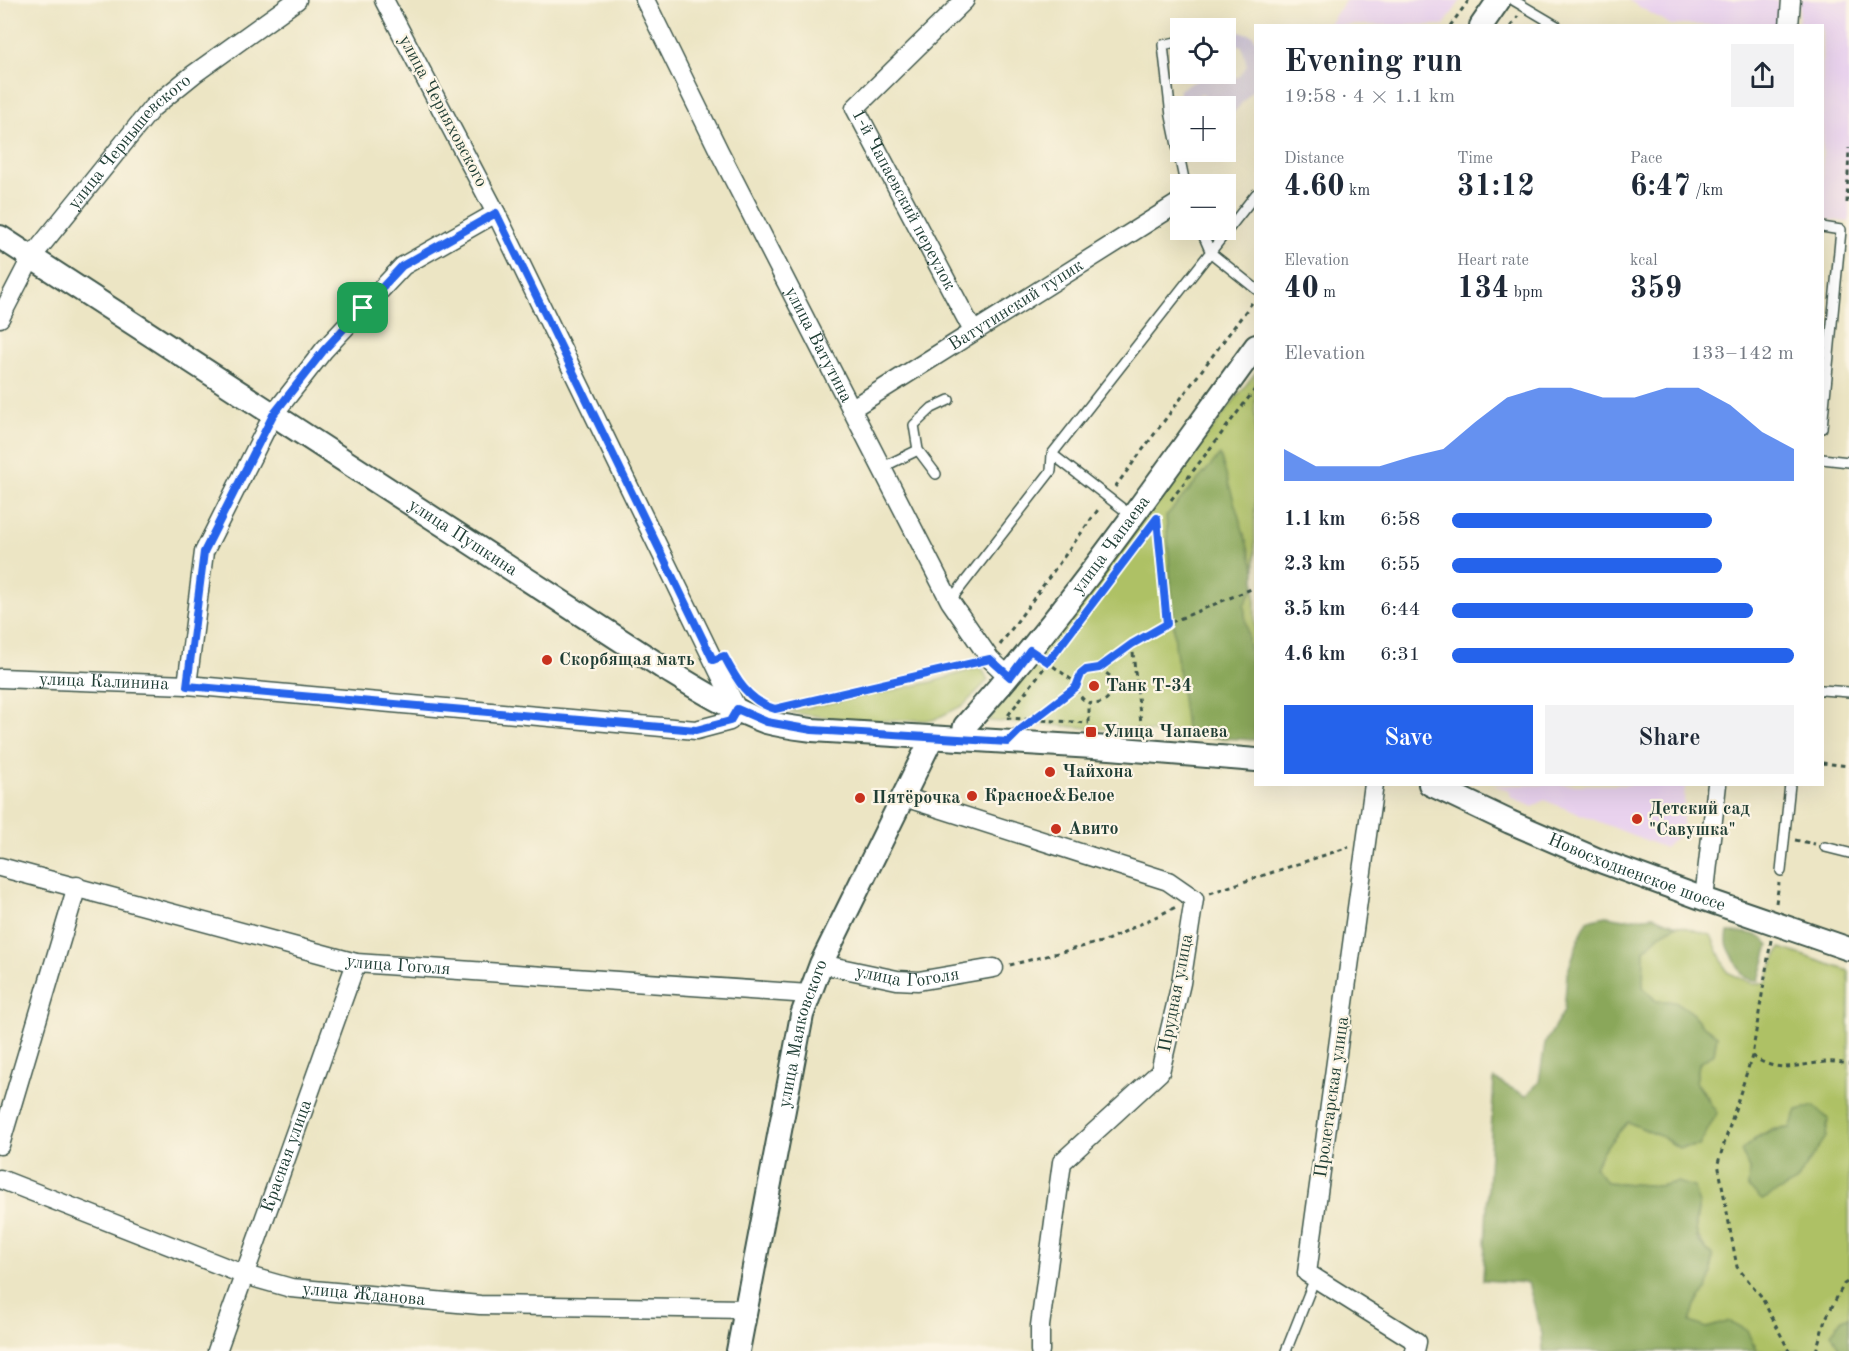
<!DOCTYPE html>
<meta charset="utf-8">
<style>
:root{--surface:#fff;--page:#f2f2f3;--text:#1f2937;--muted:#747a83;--accent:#2563eb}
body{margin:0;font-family:"Old Standard TT",serif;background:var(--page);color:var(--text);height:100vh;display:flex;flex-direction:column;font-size:22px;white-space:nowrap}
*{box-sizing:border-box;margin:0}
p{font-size:20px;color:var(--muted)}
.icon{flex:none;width:33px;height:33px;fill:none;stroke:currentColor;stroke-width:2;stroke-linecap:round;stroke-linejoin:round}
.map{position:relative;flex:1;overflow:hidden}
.panel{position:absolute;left:1254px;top:24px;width:570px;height:762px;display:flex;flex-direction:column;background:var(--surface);border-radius:0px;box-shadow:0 6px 24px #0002}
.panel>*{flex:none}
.tools{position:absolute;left:1170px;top:18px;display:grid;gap:12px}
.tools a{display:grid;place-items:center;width:66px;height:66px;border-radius:0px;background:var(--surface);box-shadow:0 6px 24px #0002;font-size:30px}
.pin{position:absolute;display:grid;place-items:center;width:51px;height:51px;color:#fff;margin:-26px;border-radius:12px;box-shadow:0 3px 9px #0006}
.round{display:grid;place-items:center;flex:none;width:63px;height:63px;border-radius:0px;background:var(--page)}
.overview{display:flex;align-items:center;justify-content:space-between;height:102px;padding:0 30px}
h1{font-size:33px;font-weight:800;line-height:45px}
.metrics{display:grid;grid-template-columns:repeat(3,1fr);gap:9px;height:102px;padding:6px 30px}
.metrics div{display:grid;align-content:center}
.metrics b{font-size:30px;font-weight:800}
.metrics small{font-size:16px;font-weight:400}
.metrics p{font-size:16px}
.chart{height:168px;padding:12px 30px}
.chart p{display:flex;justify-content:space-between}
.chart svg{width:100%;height:108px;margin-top:6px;fill:var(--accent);opacity:.7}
.button{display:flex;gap:12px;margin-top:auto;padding:12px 30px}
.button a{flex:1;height:69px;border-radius:0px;background:var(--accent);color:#fff;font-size:24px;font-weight:800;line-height:69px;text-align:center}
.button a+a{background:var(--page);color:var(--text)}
ul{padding:0 30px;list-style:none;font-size:20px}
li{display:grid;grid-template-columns:96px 72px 1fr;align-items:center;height:45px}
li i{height:15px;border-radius:8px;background:var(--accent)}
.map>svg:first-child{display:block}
.built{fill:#e9d2ee}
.industrial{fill:#c9bfd7}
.green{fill:#aec165;stroke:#667f4c;stroke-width:1.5;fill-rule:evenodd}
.forest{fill:#8aa75a;stroke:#547247;stroke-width:1.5}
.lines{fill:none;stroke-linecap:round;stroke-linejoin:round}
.service-casing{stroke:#3e564a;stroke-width:12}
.minor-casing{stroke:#3e564a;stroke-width:21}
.tertiary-casing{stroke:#3e564a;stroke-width:26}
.path{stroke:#3e564a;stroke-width:3;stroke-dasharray:4.5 4.5;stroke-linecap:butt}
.service{stroke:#fff;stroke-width:9}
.minor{stroke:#fff;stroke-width:18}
.tertiary{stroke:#fff;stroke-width:22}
.route-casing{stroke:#fff;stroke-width:12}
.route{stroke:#2563eb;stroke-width:8}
.poi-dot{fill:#c8321e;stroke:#fcf5e5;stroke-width:2}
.labels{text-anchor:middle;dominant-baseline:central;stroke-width:4.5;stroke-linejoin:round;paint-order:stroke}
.street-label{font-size:18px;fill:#1f3d34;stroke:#fcf5e5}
.poi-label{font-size:18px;font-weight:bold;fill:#1f3d34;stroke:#fcf5e5;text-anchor:start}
</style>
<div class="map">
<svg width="1849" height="1351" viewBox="0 0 1849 1351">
<rect width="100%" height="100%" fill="#fcf5e5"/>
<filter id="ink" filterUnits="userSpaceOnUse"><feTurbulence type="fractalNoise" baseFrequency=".0167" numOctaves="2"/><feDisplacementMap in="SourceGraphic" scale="12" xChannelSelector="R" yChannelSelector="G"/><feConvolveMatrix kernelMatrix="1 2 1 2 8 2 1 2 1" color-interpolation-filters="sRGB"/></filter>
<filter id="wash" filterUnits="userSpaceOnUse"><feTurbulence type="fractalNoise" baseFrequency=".008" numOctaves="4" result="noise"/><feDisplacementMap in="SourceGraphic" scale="24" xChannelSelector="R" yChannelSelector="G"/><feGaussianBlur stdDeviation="1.35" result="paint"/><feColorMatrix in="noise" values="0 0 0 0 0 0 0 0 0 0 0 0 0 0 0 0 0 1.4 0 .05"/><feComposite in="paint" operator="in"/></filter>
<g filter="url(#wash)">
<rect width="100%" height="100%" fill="#ece5c4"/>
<path class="built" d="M1346,0H1461L1444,25H1328Z
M1628,0H1779L1777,25H1671Z
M1800,0H1849V222L1823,219L1822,26L1798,25Z
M1492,785H1685L1682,831L1665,848L1544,800L1533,807L1511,797L1509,790Z"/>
<path class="industrial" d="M1226,29L1253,35L1256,41V86L1226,122V106H1210L1202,93L1182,105L1179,90L1205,76L1238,77L1247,66L1242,46L1226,42Z"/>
<path class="green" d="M1255,373V739L988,721Z
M981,667L988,680L964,705L933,720L853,721L786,712L932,682Z
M1677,925L1711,935L1727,972L1751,983H1766L1772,965L1781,948L1849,971V1316L1842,1319L1841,1351H1756L1755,1345L1731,1321L1707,1328L1690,1323L1695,1305L1706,1289L1712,1255C1694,1237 1694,1229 1699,1205L1677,1182L1659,1186L1606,1182L1595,1167L1603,1150L1628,1122L1662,1137L1679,1148L1699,1146L1707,1128L1708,1097L1696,1082L1699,1064L1714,1053L1717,1035L1702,1025L1690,1011L1656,1001L1643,987L1644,950L1659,935ZM1790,1128L1825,1137L1796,1182L1748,1187L1755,1138L1772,1129Z"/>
<path class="forest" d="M1220,455L1255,570V586L1244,605L1255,696V740L1187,736L1175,644L1166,516Z
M1606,916L1624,919L1654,916L1677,925L1659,935L1644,950L1643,987L1656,1001H1675L1690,1011L1702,1025L1717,1035L1714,1053L1699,1064L1696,1082L1717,1113L1699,1146L1679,1148L1662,1137L1628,1122L1603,1150L1595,1167L1606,1182L1659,1186L1677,1182L1694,1187L1699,1205L1695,1223L1698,1241L1712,1255V1273L1707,1289L1695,1305L1690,1322L1707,1328L1730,1321L1747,1330L1756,1351H1543L1542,1334L1528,1283L1483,1280L1494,1079L1526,1096L1539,1082L1545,1043L1564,1011L1567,974L1579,938L1588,920Z
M1728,932C1744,932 1759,932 1769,945L1759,980C1743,981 1741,973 1735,960C1729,949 1725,945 1728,932Z
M1815,1106L1828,1119L1826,1137L1796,1182L1762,1200L1748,1187L1749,1169L1741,1151C1758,1135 1767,1130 1790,1128L1797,1110Z
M1849,1316V1351H1841L1831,1333L1842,1319Z"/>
</g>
<g filter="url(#ink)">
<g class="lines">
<g class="service-casing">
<path id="service" d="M1513,0L1557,26
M1180,41L1163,45L1171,116L1185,184
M1822,227L1841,230L1822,428
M1201,230L1211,253L1256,289
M918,450L936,474
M1052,454L1132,516
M1822,459L1849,462
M881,468L918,450L914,425L932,408L949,400
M950,601L1051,471L1052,454L1256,194
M1822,690L1849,692
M1825,847L1849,853
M1781,871L1790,784
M1286,1351L1315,1278"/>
</g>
<g class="minor-casing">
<g id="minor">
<path id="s1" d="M645,0L719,151L950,601L990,659L1009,677"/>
<path id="s2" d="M965,0L855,108L973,331"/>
<path d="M1789,26L1791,0"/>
<path id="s3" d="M0,318L31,258L152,108L194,74L297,0"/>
<path id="s4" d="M851,409L1180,202"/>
<path id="s5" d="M0,678L187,685L696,730L730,721L737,709L496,213L384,0"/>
<path d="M187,685L204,552L273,415L324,350L403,266L496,213"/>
<path d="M1374,784L1307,1273L1417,1342L1415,1351"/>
<path d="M904,797L1168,881L1194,899L1181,983L1160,1072L1062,1162L1040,1326V1351"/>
<path id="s6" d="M0,867L356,963L809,994"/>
<path d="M1704,899L1717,784"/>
<path id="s7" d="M821,964L897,980L918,981L994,968"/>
<path d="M0,1145L77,886"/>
<path id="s8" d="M0,1179L245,1275L291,1288L480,1305L746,1309"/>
<path id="s9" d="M217,1351L356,963"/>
</g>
</g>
<g class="tertiary-casing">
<g id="tertiary">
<path d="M1481,26L1499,0"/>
<path id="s10" d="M0,237L662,667C695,687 729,709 766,722C781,726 797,728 812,730L1110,748L1256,760"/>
<path id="s11" d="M962,739L965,726C1072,607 1162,475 1256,346"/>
<path id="s12" d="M1430,784L1510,822L1603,862L1704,899L1849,949"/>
<path id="s13" d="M738,1351L802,1015L821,964L932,738"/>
</g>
</g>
<path class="path" d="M1450,26L1469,0
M1511,26L1518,16
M1847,203L1849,148
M1115,487L1254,300
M1171,500L1256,388
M1157,518L1167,624
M1132,644L1142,732
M1000,645L1100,507
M1060,647L1006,718L1089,723
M1046,661L1076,683
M1099,668L1110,676C1121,704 1084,716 1076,687L1081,673L1086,670L1099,668L1132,644L1167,624L1256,587
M788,706L974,663
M1034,719L1076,687
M1089,722V703
M1822,763L1849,766
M1795,840L1815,844
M1210,893L1349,847
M1776,903L1779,883
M1771,940L1752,1056L1718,1163L1737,1267L1761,1296L1789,1351
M1010,965L1105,941L1176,907
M1752,1056C1778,1074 1796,1065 1825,1062C1833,1061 1841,1063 1849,1064
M1816,1351L1825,1320L1844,1284L1849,1281"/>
<use href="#service" class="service"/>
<use href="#minor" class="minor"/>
<use href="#tertiary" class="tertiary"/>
</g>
</g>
<g class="lines" filter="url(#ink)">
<g class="route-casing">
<path id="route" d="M496,213L713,660L724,656C736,679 748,701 775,709L990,659L1010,677L1030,650L1048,662L1157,518L1167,624L1132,644L1099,668L1086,670L1081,674L1076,687L1020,730L1008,742L812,730L767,722L737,709L730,721L696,730L187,686L204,552L273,415L324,350L402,266Z"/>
</g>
<use href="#route" class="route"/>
</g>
<g class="poi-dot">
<circle cx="547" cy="660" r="6"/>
<circle cx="1094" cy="686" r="6"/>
<rect x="1085" y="726" width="12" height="12" rx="3"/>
<circle cx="1050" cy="772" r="6"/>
<circle cx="972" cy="796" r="6"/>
<circle cx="860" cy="798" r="6"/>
<circle cx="1637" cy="819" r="6"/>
<circle cx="1056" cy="829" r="6"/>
</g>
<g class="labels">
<g class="street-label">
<text transform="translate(443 111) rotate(62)">улица Черняховского</text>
<text stroke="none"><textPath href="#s3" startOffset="220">улица Чернышевского</textPath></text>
<text stroke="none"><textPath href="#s2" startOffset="258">1-й Чапаевский переулок</textPath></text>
<text stroke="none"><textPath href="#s4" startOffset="195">Ватутинский тупик</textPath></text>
<text stroke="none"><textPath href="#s1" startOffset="386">улица Ватутина</textPath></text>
<text stroke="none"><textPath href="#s10" startOffset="552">улица Пушкина</textPath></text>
<text stroke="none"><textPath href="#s11" startOffset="246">улица Чапаева</textPath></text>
<text stroke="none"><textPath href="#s5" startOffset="104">улица Калинина</textPath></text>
<text stroke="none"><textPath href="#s12" startOffset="225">Новосходненское шоссе</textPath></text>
<text stroke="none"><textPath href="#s6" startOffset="411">улица Гоголя</textPath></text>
<text stroke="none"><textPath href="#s7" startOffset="88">улица Гоголя</textPath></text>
<text transform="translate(1176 993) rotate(-79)">Прудная улица</text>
<text stroke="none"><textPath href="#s13" startOffset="324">улица Маяковского</textPath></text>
<text transform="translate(1332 1097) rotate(-82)">Пролетарская улица</text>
<text stroke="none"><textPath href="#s9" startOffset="207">Красная улица</textPath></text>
<text stroke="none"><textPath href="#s8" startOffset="384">улица Жданова</textPath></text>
</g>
<g class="poi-label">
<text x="559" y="660">Скорбящая мать</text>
<text x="1106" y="686">Танк Т-34</text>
<text x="1103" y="732">Улица Чапаева</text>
<text x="1062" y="772">Чайхона</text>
<text x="984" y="796">Красное&amp;Белое</text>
<text x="872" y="798">Пятёрочка</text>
<text x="1649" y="809">Детский сад<tspan x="1649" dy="21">"Савушка"</tspan></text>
<text x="1068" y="829">Авито</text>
</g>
</g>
</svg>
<div class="tools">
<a><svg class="icon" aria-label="locate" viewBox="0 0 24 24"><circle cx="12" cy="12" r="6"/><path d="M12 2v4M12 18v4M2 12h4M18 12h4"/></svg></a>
<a>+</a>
<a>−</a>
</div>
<div class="pin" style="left:363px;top:308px;background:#1e9e55"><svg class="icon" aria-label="arrive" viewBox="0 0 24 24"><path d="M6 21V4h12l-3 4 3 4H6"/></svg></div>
<section class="panel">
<div class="overview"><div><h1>Evening run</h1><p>19:58 · 4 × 1.1 km</p></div><a class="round"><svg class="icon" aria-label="share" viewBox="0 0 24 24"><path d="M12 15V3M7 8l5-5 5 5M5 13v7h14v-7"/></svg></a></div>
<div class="metrics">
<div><p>Distance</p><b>4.60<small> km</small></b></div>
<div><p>Time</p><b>31:12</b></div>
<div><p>Pace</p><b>6:47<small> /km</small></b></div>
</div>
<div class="metrics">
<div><p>Elevation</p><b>40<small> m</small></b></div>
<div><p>Heart rate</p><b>134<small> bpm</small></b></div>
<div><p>kcal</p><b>359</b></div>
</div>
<div class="chart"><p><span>Elevation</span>133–142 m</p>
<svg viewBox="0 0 160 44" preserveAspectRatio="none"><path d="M0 44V31L10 38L20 38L30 38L40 34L50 31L60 20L70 10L80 6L90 6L100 10L110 10L120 6L130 6L140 13L150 24L160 31V44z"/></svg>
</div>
<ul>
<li><b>1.1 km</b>6:58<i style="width:76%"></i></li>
<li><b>2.3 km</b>6:55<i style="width:79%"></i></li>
<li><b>3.5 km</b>6:44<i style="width:88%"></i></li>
<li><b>4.6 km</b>6:31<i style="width:100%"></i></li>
</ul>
<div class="button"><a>Save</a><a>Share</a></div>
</section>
</div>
